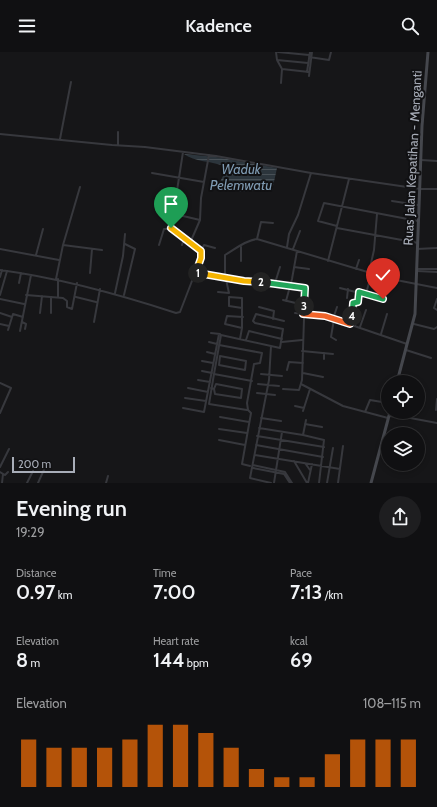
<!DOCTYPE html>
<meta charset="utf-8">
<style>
:root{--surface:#101012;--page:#1e1e20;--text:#f1f3f6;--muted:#9c9d9f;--line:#303032;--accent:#b45309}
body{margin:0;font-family:Cabin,sans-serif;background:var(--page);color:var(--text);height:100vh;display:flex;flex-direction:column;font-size:15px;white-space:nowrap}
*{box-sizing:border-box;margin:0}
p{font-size:13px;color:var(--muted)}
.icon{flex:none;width:22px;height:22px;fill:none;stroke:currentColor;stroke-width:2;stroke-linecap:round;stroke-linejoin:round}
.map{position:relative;height:431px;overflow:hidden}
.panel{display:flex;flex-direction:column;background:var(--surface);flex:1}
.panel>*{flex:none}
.fabs{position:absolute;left:381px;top:323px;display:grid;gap:8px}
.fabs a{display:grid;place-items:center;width:44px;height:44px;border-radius:50%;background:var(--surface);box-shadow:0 2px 6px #0003,0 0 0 1px var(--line);font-size:20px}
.scale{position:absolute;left:12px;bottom:10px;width:63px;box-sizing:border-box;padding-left:4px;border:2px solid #a8adb8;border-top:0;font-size:11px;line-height:14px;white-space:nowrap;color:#a8adb8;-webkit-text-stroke:3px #111113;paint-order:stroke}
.pin{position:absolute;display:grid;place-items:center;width:34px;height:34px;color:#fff;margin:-41px -17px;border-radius:50% 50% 50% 0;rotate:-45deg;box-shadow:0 0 4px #0007}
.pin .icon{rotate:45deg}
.km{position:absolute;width:20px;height:20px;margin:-10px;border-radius:50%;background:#222;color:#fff;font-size:11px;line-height:20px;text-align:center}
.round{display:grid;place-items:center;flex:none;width:42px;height:42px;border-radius:21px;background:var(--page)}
.headline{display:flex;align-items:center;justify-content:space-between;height:68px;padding:0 16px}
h1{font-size:22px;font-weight:600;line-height:30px}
.metrics{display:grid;grid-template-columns:repeat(3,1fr);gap:6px;height:68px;padding:4px 16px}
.metrics div{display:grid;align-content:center}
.metrics b{font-size:20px;font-weight:600}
.metrics small{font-size:11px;font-weight:400}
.metrics p{font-size:11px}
.chart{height:112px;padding:8px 16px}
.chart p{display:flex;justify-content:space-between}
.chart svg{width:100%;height:72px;margin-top:4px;stroke:var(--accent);stroke-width:6}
header{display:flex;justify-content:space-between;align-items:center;height:52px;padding:0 16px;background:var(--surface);font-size:18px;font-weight:600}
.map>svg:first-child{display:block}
.water{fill:url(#water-rules)}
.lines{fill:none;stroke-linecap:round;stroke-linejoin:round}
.minor{stroke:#37383d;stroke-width:2}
.secondary{stroke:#45474d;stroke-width:3}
.split-1-casing{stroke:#fff;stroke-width:8}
.split-2-casing{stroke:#fff;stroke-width:8}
.split-3-casing{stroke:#fff;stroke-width:8}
.split-4-casing{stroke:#fff;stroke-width:8}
.split-5-casing{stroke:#fff;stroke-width:8}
.split-1{stroke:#f5b400;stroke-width:5}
.split-2{stroke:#f5b400;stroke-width:5}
.split-3{stroke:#22a559;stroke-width:5}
.split-4{stroke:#f0652b;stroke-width:5}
.split-5{stroke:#22a559;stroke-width:5}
.labels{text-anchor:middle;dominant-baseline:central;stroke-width:4;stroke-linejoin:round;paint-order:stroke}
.street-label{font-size:13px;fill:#a8adb8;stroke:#111113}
.water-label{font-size:14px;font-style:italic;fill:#7f9bb3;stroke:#111113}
</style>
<header><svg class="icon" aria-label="menu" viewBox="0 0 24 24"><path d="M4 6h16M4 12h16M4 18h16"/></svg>Kadence<svg class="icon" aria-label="search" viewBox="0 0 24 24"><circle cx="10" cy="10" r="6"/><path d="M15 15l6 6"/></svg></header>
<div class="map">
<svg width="437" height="431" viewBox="0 0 437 431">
<defs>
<pattern id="water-rules" width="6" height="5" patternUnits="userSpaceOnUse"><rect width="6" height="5" fill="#2c353c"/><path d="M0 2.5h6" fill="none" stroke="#485056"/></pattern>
</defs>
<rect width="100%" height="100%" fill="#161618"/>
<path class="water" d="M184,102L216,105L277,116L272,139L267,138L241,140L219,132L225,120L224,114C212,109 194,110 184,102Z"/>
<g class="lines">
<path class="minor" d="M276,0L277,8L282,17L281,31
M278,0L309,3
M309,5L329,8L331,0
M277,8L308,11
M282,17L309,20
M307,20L310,0
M309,24L312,0
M118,80V93
M0,82L112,93L145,95L216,104L311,121L421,137H437
M60,87L71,30
M421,108L437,109
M152,121L204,130L201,146L200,168L190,191
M204,130L209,103
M392,149L418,153
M164,164L166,160L200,168
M337,174L318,169L324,151L418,169
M337,176L418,191
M257,187L261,170L273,171
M63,193L80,135
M159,193L164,177H171
M182,193L184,187
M241,195V209
M287,195L289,182L298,163L311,121
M0,197L59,208
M293,197L300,179
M417,197L437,196
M201,199L204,193L215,196
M36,203L43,177
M328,209L349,127
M294,215L309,217
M356,217L359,208
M417,217H437
M0,218C60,226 118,242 176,261L180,260L202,203L201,199L171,177L183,100
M417,219L437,220
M196,220L220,225L278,231L305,236L302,328L299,338L283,337
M369,220L374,198L377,162
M90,221L92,197
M0,225L2,218
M56,227L63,193L102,198
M58,227V245
M19,231L21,221
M275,231L280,215
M340,236L383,247
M218,240L229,241L225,223V203C235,197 246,188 257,187L391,227L437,236
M115,241L123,204L125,182
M366,241L372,221
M0,243L7,219
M26,243L63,246L67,249V255L72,257L77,231
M124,243L135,197L125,192
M76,245L96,250
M347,246L348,237
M0,247L24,252
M437,247L434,256L437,258
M283,248L304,253
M286,249L292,227L297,199
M259,255L274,259L273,267
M242,256L229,254V245L242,246V276
M0,261L12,265
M40,261L42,244
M51,261V245
M295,261L325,264L407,292
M333,267L337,255
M334,267L331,285L336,288
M22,270L26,272L25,277
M94,270L100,237
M0,272L9,274
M350,272L353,251L358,250L359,240
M414,272L434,277L437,275
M355,273L358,259
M360,275L366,258
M8,278L13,262L23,265
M20,279L31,223
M211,281L220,282
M381,282L387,262
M240,287L242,276L225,272L227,264L243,265
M246,288L249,279L282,287
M209,290L217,292
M282,290L302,288
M219,293L262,301L260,311L254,312L247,351L248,358L251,361L242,412L250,414
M406,298L431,306
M302,299L333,302
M207,300L215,302
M324,301V307
M220,304L246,309L245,318L219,313Z
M202,309L213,311
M287,318L289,310L303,311
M202,319L212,321
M303,321L323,325
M214,322L209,352L247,358
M261,322L282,324
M198,328L210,330
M252,329L214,322L221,283L280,296L283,277L255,271L253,269L256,262L284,269
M0,331L11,336L0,361
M258,332L279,334
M301,332L343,354L388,366
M188,336L208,340
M211,336L214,337L216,332L242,337L241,346L215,342L214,337
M257,341L275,343
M185,346L206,349
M295,354L304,356
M183,356L204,360L219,282
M436,358L437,347
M303,359L310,337
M365,360L370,348L388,351
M389,362L437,371
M389,364L406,366
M220,365L249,370
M261,366L281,369
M305,372L322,375
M259,376L303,383L324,388L319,431
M219,377L247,381
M303,383L306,368
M257,384L324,395
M219,388L245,393
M256,393L323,405
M255,403L340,417
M294,409L307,431
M305,411L310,418
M253,413L285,420L292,431
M0,415L9,397
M253,416L284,422L290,431
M0,420L5,423L8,420
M2,431L3,422
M27,431L33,419
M38,431L47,411
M106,431L108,424
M271,431L250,426L269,328L271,294
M274,431L282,380
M308,431L312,412
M327,431L333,396
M338,431L343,394"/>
<path class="secondary" d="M397,330L415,262L422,74L428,0
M371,431L390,360"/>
</g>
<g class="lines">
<g class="split-1-casing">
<path id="split-1" d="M171,176L201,199V206L196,220L198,221"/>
</g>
<g class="split-2-casing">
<path id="split-2" d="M198,221L244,229L261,230"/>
</g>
<g class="split-3-casing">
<path id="split-3" d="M261,230L305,236L304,254"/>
</g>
<g class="split-4-casing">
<path id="split-4" d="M304,254L303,262L325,264L350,272L352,264"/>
</g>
<g class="split-5-casing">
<path id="split-5" d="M352,264L353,251L358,250L359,240L383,247"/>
</g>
<use href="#split-1" class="split-1"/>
<use href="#split-2" class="split-2"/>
<use href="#split-3" class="split-3"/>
<use href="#split-4" class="split-4"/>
<use href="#split-5" class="split-5"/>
</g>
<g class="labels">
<g class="street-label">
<text transform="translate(412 106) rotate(-87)">Ruas Jalan Kepatihan - Menganti</text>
</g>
<g class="water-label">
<text x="241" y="117">Waduk<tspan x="241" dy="16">Pelemwatu</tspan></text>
</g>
</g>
</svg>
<div class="fabs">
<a><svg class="icon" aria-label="locate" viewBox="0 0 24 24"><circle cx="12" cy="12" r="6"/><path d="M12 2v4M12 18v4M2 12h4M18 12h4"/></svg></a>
<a><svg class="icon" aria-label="layers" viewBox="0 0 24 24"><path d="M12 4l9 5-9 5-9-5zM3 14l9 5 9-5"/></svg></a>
</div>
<div class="scale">200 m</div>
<div class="pin" style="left:171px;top:176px;background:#1e9e55"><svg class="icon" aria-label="arrive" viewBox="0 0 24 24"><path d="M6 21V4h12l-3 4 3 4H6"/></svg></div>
<div class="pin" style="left:383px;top:247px;background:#d93025"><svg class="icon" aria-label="check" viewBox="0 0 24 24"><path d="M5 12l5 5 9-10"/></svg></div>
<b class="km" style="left:198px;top:221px">1</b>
<b class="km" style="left:261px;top:230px">2</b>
<b class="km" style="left:304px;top:254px">3</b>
<b class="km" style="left:352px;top:264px">4</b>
</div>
<section class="panel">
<div class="headline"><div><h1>Evening run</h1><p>19:29</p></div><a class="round"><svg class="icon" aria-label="share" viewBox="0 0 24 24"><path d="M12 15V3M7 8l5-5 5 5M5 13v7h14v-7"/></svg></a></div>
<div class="metrics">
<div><p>Distance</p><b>0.97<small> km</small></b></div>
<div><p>Time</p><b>7:00</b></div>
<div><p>Pace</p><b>7:13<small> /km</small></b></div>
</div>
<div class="metrics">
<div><p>Elevation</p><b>8<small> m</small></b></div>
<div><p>Heart rate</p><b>144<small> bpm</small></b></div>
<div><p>kcal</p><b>69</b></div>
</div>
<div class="chart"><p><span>Elevation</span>108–115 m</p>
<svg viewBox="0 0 160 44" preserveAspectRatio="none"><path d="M5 44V15M15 44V20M25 44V20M35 44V20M45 44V15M55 44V6M65 44V6M75 44V11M85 44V20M95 44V33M105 44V38M115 44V38M125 44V24M135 44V15M145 44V15M155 44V15"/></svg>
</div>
</section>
